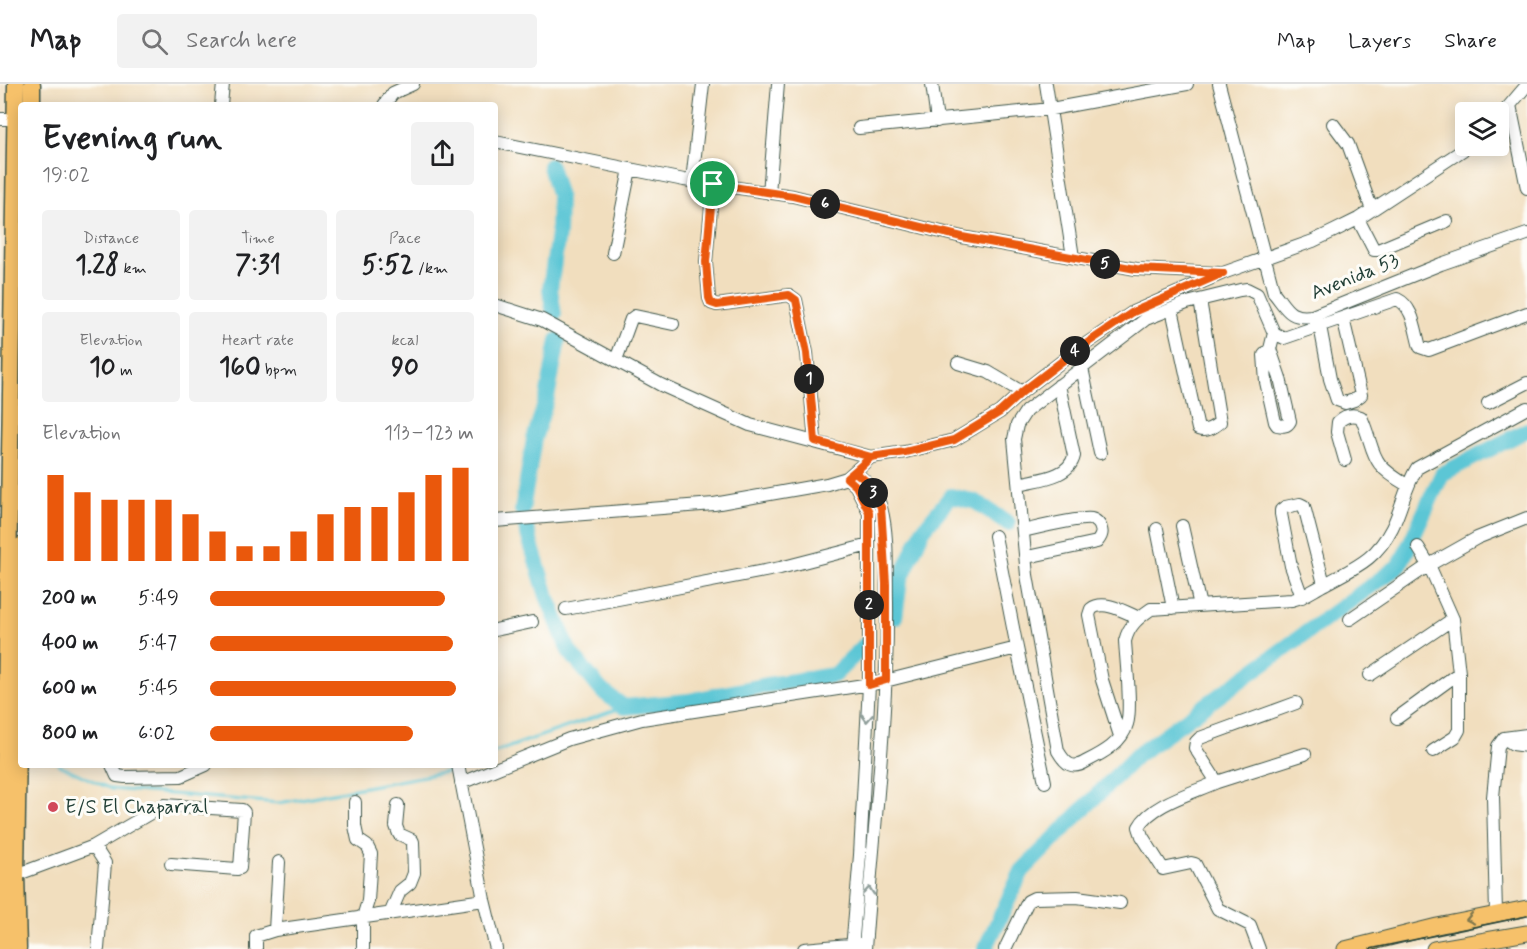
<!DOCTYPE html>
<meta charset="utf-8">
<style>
:root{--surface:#fff;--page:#f2f2f2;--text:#202124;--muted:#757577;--line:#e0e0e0;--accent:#ea580c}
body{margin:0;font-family:Mynerve,sans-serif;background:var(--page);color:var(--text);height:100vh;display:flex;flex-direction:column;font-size:22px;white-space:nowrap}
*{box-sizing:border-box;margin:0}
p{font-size:20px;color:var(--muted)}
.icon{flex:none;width:33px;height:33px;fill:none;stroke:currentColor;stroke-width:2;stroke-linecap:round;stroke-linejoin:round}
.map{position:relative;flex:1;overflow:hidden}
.side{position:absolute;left:18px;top:18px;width:480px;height:666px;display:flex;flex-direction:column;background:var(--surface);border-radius:6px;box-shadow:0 3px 15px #0003}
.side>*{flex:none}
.buttons{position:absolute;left:1455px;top:18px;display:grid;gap:12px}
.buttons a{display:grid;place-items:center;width:54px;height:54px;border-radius:6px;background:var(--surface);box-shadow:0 3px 15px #0003;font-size:30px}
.pin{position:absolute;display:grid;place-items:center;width:51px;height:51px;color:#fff;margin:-26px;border:3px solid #fff;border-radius:50%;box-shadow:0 2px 6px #0007}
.km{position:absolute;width:30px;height:30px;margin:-15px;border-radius:50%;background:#222;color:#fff;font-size:16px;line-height:30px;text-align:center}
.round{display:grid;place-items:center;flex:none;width:63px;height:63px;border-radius:6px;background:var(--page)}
.headline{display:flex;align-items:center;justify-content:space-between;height:102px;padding:0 24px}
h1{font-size:33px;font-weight:700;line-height:45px}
.figures{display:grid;grid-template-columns:repeat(3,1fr);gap:9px;height:102px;padding:6px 24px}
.figures div{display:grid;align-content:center;border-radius:6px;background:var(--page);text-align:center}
.figures b{font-size:26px;font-weight:700}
.figures small{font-size:16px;font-weight:400}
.figures p{font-size:16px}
.chart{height:168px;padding:12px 24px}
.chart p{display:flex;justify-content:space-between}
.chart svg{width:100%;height:108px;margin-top:6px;stroke:var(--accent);stroke-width:6}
ul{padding:0 24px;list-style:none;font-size:20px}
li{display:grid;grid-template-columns:96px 72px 1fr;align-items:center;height:45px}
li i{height:15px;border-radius:8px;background:var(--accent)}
header{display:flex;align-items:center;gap:36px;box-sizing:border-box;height:84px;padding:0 30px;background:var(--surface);border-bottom:2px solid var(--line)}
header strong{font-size:28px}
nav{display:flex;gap:33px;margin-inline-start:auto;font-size:21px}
.search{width:420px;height:54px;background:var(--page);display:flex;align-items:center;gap:15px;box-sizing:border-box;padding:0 21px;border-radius:6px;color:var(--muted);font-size:22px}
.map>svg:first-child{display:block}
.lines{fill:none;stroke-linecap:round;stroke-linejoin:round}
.stream{stroke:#5bc6d5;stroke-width:3}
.river{stroke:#5bc6d5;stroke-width:16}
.minor-casing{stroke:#3e5549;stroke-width:14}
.major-casing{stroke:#3e5549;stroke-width:17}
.highway-casing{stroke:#3e5549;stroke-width:19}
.minor{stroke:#fff;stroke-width:12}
.major{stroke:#f6c16b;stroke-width:15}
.highway{stroke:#f6c16b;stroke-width:16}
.tram{stroke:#1f3d34;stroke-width:1.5}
.oneway{stroke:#8f9e9a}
.oneway2{stroke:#80784d}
.route-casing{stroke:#fff;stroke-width:12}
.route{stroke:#ea580c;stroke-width:8}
.poi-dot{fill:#d1495b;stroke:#fdfcf7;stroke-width:2}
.labels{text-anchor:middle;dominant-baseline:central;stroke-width:6;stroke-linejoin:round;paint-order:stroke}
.street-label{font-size:20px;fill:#1f3d34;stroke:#fdfcf7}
.poi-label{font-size:20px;fill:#1f3d34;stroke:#fdfcf7;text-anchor:start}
</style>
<header>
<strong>Map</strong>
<div class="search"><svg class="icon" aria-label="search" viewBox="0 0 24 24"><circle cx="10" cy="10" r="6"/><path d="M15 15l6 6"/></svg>Search here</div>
<nav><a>Map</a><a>Layers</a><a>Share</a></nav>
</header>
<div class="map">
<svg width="1527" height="865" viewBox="0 0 1527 865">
<rect width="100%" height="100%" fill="#fdfcf7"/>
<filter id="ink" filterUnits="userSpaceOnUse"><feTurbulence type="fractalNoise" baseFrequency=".0167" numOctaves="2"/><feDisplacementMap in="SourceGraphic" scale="12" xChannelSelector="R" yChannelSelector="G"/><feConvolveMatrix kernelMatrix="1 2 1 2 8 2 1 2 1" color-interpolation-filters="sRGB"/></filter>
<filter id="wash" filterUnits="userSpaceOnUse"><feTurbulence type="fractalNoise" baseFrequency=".008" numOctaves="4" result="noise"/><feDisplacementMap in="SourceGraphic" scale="24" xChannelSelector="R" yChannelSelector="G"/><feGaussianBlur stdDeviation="1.35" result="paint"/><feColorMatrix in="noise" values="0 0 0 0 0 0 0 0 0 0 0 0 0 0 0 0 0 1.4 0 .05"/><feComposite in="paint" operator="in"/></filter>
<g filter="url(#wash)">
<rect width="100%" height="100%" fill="#f1debe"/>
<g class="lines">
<path class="stream" d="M495,668L624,623
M59,681L111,705L279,719L446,688L456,684"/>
<path class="river" d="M550,82L559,113L558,150L550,205L554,231
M522,426L534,355L547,314L558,256
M526,444L547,512L569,567L601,606L624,623L689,617L767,601L834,591L866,560
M895,533L900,497L923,446L951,412L976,418L1008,439
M985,865L1022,787L1137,671L1400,481L1442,390L1527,346"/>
</g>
</g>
<g filter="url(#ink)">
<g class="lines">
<g class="minor-casing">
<path id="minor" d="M932,0L937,37
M1046,0L1073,173
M1219,0L1274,209C1287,225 1289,235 1312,232L1441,180L1527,150
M221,21L223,0
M384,21L393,9L413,0
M1510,21L1527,104
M0,35H21
M1498,35L1527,1
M1333,40L1348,60L1372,126
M859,44L1051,25L1187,0
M495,58L684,96L793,112L962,153L1136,185L1219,189
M692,97L703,0
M713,101L706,178L709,214L711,219L717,221L789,211L796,216L807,269L815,357
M769,109L778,0
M1358,135L1374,166H1378L1447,137
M613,169L630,85
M495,221L542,236L661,301L750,341L871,373L905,368L954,356L1000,328L1022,308L1074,268L1133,228L1223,189L1313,157L1334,147L1358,135L1469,62
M1172,225L1198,345C1207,348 1214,343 1220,338L1200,216
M1527,229L1429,266L1420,263C1415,247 1414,223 1397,215L1284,254L1274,249L1257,210L1247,205L1240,206L1187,219L1146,235L1026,327L1017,341L1014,355L1027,491L1058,667C1066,681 1073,686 1087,677C1103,669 1122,659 1127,640C1132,624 1126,576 1125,557C1129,541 1138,534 1151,525L1292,516C1305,513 1313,506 1325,500C1355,483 1375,477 1392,444C1402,424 1405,403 1417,384L1527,324
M1320,242L1330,295L1337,316L1345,319L1354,316L1361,311L1343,234
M1270,265L1280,294L1290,337C1287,343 1282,342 1277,341L1275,338L1266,298L1264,271L1270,265L1274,249
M616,276L631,235L635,232L673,240
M958,279L988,288L1022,308
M1082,284L1100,369
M1488,319L1527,299
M1345,376L1337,348L1338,338C1345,331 1353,330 1361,333C1377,370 1367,378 1407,401
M855,388C866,397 877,410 881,424C889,452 886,490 887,519C888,635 873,750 865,865
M847,394L856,402L869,428V601L860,771L852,865
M1019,400C1038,395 1069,394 1074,372L1059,301
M495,437L714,420L827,400L847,394L871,373
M1182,442L1200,522
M1157,445L1173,524
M1023,447C1036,444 1080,433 1091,435C1096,436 1100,440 1101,445C1103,450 1100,454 1097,458L1027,473
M995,452L1017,564
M1418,463L1429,481L1453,535L1459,589V646L1455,653L1433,667
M1302,513L1291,482L1281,430V426L1285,423L1300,420L1304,422L1324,500
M566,525L780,484L869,461
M1350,535L1429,481L1477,454L1527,434
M495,546L532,538
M1370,591L1453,535
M1397,634L1459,589
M1120,652L1102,596L1089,531L1091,525C1104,515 1125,528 1139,534
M1504,654L1513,660L1527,662
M112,681L117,692L125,693L181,692L206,681
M458,681L484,816L496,865
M1217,698L1305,670
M461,699L569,655L642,635L877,599L1017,564L1045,698
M355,718V742L358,756L367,762L371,770L368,817L363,833V865
M94,762L164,721L242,726L244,728L240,784L237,785L171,780
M10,795L16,791L94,762L105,779L98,865
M1496,829L1493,713L1498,662L1504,654L1527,651
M390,830L400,807L410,799L414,789L413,758L412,756L399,750L396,742L398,721
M275,846L279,778
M256,865V852L275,846L484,816
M804,865L860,860
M1005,865L1028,817L1034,814L1077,813L1120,819
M1259,865L1250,841L1218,825L1195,780L1191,779L1163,785L1142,752L1139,743C1151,720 1193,709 1217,698L1195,664L1196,658L1200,654L1296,619"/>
</g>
<g class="major-casing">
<path id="major" d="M1345,865L1437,842L1527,824
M1434,865L1527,849"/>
</g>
<g class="highway-casing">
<path id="highway" d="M32,21V0
M2,865L16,0
M18,865L16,791L21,462"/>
</g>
<use href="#minor" class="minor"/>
<use href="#major" class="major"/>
<use href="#highway" class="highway"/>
<path class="tram" d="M1370,865L1527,832"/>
</g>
<defs><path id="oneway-chevron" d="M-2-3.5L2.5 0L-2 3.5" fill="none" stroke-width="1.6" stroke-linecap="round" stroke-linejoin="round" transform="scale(1.5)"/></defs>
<g class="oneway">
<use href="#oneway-chevron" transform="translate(867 634) rotate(93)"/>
<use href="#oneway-chevron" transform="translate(869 807) rotate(-85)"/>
</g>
<use class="oneway2" href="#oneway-chevron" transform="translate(1470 835) rotate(168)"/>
</g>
<g class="lines" filter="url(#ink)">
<g class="route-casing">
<path id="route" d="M713,100L706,178L709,214L711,219L717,221L789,211L796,216L807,269L815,357L871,373L847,394L856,402L869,428V601L886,596V500L881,423L866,397L855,388L871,373L905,368L954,356L1000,328L1022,308L1074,268L1133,228L1223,189L1136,185L962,153L793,112L713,100"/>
</g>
<use href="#route" class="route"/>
</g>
<circle class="poi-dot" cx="53" cy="723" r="6"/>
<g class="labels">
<g class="street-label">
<text transform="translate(1355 193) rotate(-22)">Avenida 53</text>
</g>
<g class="poi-label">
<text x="65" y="723">E/S El Chaparral</text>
</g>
</g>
</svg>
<div class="buttons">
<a><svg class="icon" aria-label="layers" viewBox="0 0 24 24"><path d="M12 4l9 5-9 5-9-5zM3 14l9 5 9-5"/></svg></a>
</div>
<div class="pin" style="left:713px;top:100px;background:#1e9e55"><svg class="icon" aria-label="arrive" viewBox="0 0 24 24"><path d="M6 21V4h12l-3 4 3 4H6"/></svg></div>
<b class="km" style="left:809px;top:295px">1</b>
<b class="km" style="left:869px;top:521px">2</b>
<b class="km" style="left:873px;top:409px">3</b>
<b class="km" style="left:1075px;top:267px">4</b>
<b class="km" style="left:1105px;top:180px">5</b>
<b class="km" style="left:825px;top:120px">6</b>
<section class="side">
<div class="headline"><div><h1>Evening run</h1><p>19:02</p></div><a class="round"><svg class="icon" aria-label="share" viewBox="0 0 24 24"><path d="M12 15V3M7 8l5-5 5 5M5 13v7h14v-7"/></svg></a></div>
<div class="figures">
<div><p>Distance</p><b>1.28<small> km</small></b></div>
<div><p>Time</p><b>7:31</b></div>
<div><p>Pace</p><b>5:52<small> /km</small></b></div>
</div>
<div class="figures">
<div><p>Elevation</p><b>10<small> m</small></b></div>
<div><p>Heart rate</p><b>160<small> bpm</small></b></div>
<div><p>kcal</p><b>90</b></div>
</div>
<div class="chart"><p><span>Elevation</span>113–123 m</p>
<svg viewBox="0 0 160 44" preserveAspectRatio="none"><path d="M5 44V9M15 44V16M25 44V19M35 44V19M45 44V19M55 44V25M65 44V32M75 44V38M85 44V38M95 44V32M105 44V25M115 44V22M125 44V22M135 44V16M145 44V9M155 44V6"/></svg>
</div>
<ul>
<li><b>200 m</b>5:49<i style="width:89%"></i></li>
<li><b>400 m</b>5:47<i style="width:92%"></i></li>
<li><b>600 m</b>5:45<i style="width:93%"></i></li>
<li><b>800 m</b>6:02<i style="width:77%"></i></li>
</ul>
</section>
</div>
